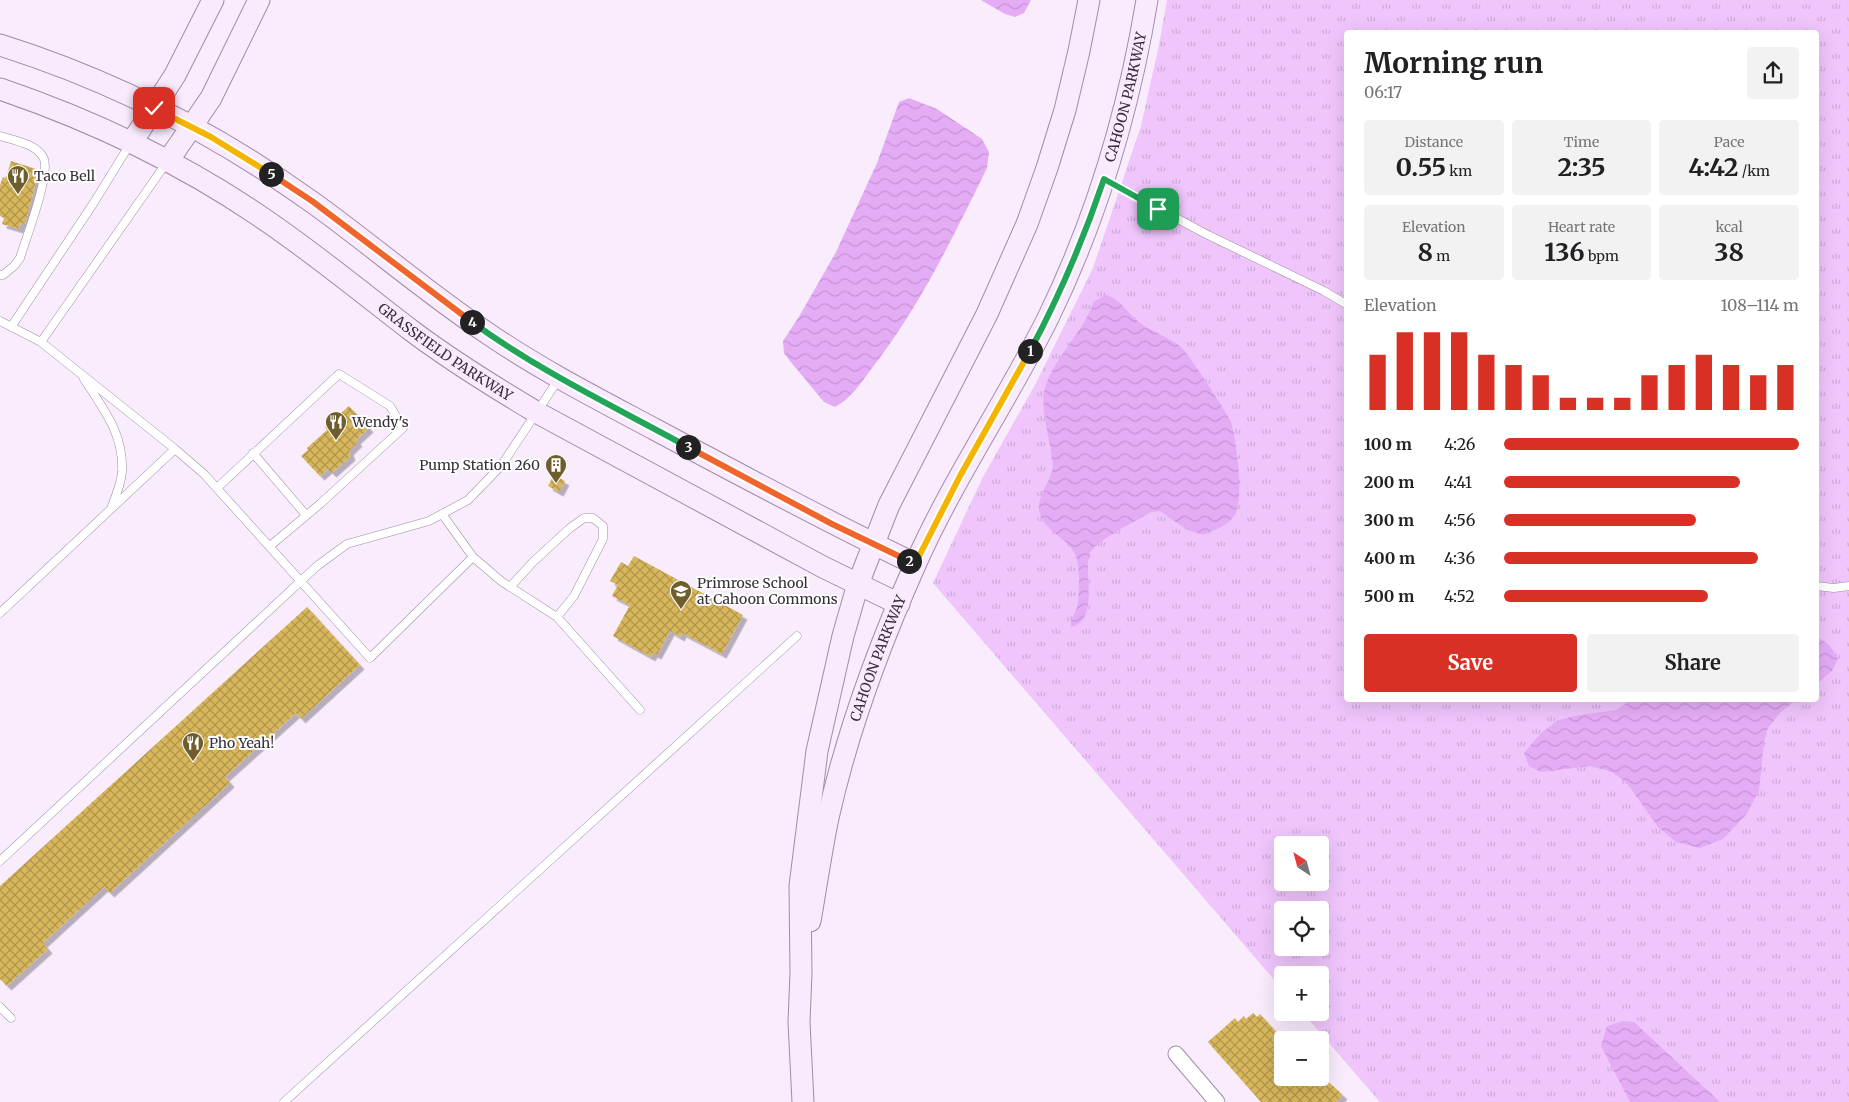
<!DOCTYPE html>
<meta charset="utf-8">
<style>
:root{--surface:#fff;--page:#f2f2f2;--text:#202124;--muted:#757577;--accent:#d93025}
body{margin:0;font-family:Merriweather,serif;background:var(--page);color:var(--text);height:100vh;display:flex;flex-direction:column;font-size:19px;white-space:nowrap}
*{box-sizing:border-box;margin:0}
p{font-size:16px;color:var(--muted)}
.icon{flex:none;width:28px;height:28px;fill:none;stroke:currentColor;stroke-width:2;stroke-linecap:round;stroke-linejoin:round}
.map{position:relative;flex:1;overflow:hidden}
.panel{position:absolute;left:1344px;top:30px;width:475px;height:672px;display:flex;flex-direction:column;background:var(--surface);border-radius:5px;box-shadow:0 5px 20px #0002}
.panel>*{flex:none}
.needle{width:32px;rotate:324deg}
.buttons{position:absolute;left:1274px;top:836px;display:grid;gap:10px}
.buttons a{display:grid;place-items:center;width:55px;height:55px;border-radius:5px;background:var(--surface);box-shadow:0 5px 20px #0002;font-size:25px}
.pin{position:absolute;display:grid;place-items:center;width:42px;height:42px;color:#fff;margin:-21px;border-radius:10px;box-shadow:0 2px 8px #0006}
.km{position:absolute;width:25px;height:25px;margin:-12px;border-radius:50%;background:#222;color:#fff;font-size:14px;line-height:25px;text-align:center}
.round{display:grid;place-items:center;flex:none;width:52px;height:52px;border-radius:5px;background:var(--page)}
.overview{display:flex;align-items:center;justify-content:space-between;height:85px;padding:0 20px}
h1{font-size:28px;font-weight:700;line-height:38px}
.figures{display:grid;grid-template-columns:repeat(3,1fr);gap:8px;height:85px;padding:5px 20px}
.figures div{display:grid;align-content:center;border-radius:5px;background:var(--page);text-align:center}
.figures b{font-size:25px;font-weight:700}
.figures small{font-size:14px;font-weight:400}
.figures p{font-size:14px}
.chart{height:140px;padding:10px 20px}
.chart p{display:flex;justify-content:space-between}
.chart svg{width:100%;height:90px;margin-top:5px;stroke:var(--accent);stroke-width:6}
.button{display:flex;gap:10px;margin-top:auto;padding:10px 20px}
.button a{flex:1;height:58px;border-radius:5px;background:var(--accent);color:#fff;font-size:20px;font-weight:700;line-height:58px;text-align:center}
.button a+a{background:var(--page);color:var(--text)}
ul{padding:0 20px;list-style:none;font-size:16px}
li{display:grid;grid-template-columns:80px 60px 1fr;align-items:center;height:38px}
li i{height:12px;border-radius:6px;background:var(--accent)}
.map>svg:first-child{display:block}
.grass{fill:url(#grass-tufts);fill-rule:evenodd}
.water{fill:url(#water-waves)}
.building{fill:url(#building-cross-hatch);filter:url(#shadow)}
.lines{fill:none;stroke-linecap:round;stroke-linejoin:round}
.lane-casing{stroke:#a18ca7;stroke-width:9}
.street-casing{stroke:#a18ca7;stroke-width:17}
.secondary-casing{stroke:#a18ca7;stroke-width:23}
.lane{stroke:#fff;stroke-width:8}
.street{stroke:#fff;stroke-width:15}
.secondary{stroke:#faeafe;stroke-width:21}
.split-1-casing{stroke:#fff;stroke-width:10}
.split-2-casing{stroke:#fff;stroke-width:10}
.split-3-casing{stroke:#fff;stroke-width:10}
.split-4-casing{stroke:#fff;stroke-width:10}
.split-5-casing{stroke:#fff;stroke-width:10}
.split-6-casing{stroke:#fff;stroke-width:10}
.split-1{stroke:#22a559;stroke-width:6}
.split-2{stroke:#f5b400;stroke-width:6}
.split-3{stroke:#f0652b;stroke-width:6}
.split-4{stroke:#22a559;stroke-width:6}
.split-5{stroke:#f0652b;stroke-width:6}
.split-6{stroke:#f5b400;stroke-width:6}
.labels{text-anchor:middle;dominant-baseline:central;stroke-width:4;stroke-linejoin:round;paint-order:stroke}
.street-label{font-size:14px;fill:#362e39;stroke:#fefefe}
.poi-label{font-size:14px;fill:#362e39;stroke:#fefefe;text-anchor:start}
</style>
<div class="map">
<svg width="1849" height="1102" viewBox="0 0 1849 1102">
<defs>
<pattern id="grass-tufts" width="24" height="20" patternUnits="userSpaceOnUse" patternTransform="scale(1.25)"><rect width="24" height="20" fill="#efc5fc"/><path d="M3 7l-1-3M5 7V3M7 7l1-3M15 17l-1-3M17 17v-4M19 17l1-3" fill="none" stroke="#ceaad9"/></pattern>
<pattern id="water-waves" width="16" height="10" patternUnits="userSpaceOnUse" patternTransform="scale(1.25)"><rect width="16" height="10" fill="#e5acf6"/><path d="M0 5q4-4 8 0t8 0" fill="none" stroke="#c594d4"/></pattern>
<pattern id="building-cross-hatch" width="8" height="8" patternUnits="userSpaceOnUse" patternTransform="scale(1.25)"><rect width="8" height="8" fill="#d8b75b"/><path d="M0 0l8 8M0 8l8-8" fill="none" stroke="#b0954c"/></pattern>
<filter id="shadow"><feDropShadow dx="4.5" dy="4.5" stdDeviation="0" flood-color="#0004"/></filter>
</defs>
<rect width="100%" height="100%" fill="#f9ecfd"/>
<path class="grass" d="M1167,0H1849V1102H1380L1303,1013L1320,1012V975H1282V989L933,583L983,477L1036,383L1093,268L1141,126L1159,45ZM1346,32H1816V700H1346ZM1282,845H1320V882H1282ZM1282,910H1320V948H1282Z"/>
<path class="water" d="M981,0H1031L1024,13L1015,17L1005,14Z
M909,98L937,109L982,139L989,152L987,168C952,239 918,310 869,372C859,386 850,399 835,407L824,402L790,361L784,353L783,341L800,315L836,252L877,163L899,102Z
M1106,295C1121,299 1128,314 1140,323C1153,332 1168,337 1180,346C1187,351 1228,414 1231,422C1237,441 1244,499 1235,515C1228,526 1214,530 1203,535L1186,529L1160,511L1151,512C1138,520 1095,541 1090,553C1082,569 1101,620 1071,627C1069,619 1078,611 1078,602C1079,589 1080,573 1077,560C1073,539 1043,533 1039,510C1037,497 1052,479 1053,466C1053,462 1051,456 1051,451C1048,433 1040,404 1045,387C1056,355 1083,333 1094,301Z
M1816,638C1827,640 1833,649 1838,659L1832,671L1816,684Z
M1631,700H1796L1780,713L1768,728L1764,741L1759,791L1746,815L1723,839L1700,848L1676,842L1658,827L1626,782L1612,772L1590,766L1541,772L1529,766L1524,753L1541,733L1557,721L1573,716L1616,710Z
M1623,1021L1634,1022L1720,1102H1630L1601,1046L1607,1026Z"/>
<path class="building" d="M11,161L39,170L25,224L21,223L19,229L2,224L4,218L0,216V185L3,177L6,178Z
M349,406L369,428L356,440L358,442L349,451L351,456L332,473L328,469L320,476L301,456L308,450L307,448L327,430L325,427Z
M554,475L565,481L559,492L548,486Z
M634,556L743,615L722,654L682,633L680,637L670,631L657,655L653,653L651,657L613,636L630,605L612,596L618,585L610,581L621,562L628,566Z
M307,607L360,665L301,719L296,713L225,777L230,783L110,893L104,887L43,943L48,949L7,986L0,979V886Z
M1253,1013L1257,1017L1260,1014L1277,1033L1272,1038L1282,1050V1078H1324L1343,1095L1336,1102H1261L1208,1042L1235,1018L1238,1022L1244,1016L1246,1019Z"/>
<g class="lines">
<g class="lane-casing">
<path id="lane" d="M0,136C13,140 38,144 44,159C50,176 26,238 20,258L14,266L3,275H0
M1106,180L1204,233L1324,291L1346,304
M0,321L41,342L175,449L0,613
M11,327L93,204L130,144
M41,342L167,162
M84,379C104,410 124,434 122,472C121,483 116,496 112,506
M175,449L204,474L370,658L473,557L442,514
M253,453L306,515
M217,488L339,374L390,406L403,428L320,504L270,546
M473,557L501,581L557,617L640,710
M1816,586L1834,588L1849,586
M510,587L533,562L570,528L584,518H593L603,526V539L574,596L557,617
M0,861L317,566L347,544L429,521L468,500L501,466L558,380
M0,1007L11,1018
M284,1102L797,636"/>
</g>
<g class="street-casing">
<path id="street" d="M1176,1054L1217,1102"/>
</g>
<g class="secondary-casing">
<g id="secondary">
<path d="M0,45C111,80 217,134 312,202C372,245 428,294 490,335C543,371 600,400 656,430C742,476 828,522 915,564"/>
<path id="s1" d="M0,89C91,120 178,161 258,215C312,251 361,292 412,331C452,361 494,387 536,412L823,567L899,604"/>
<path d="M132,142L175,75L213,0"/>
<path d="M168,161L211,98L259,0"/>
<path id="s2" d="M810,921C816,887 821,852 828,818C847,732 879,646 915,565C953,479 1007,401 1049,316C1097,217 1129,109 1147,0"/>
<path d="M803,1102L799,1022L801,973L800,886L817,751L843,636L858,584L889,505L987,314L1027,224L1047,168L1065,110L1079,51L1089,0"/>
</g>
</g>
<use href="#lane" class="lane"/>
<use href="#street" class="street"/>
<use href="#secondary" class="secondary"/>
</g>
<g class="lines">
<g class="split-1-casing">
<path id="split-1" d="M1030,351C1060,295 1084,238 1104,179L1158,209"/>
</g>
<g class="split-2-casing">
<path id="split-2" d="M909,561L915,564L960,476L1030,351"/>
</g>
<g class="split-3-casing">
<path id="split-3" d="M688,447L832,524L909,561"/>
</g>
<g class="split-4-casing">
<path id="split-4" d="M472,322C539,371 615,407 688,447"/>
</g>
<g class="split-5-casing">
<path id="split-5" d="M271,174L312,201L472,322"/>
</g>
<g class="split-6-casing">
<path id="split-6" d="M154,108L211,137L271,174"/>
</g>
<use href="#split-1" class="split-1"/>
<use href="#split-2" class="split-2"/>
<use href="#split-3" class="split-3"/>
<use href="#split-4" class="split-4"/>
<use href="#split-5" class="split-5"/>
<use href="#split-6" class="split-6"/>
</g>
<defs>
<g id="restaurant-pin" transform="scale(1.125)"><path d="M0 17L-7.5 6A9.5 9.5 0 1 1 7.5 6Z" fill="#6f5d2b" stroke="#fefefe"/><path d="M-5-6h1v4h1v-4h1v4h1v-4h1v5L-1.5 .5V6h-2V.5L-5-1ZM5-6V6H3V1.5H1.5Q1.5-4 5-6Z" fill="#fff"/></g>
<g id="building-pin" transform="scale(1.125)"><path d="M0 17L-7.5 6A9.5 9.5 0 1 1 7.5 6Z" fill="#6f5d2b" stroke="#fefefe"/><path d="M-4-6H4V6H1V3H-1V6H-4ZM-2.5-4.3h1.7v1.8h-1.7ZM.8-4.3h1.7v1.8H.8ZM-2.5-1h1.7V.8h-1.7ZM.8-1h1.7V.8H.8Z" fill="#fff"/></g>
<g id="school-pin" transform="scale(1.125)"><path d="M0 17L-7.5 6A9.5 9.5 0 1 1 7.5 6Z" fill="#6f5d2b" stroke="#fefefe"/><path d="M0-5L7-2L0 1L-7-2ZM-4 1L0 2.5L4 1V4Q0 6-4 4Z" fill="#fff"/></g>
</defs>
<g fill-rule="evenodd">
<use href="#restaurant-pin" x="18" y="176"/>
<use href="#restaurant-pin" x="336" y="422"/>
<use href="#building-pin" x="556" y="465"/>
<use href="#school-pin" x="681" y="591"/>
<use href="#restaurant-pin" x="193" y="743"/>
</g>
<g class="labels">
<g class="street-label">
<text stroke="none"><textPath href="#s2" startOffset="888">CAHOON PARKWAY</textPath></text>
<text stroke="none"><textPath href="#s1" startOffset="520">GRASSFIELD PARKWAY</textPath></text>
<text stroke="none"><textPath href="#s2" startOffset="272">CAHOON PARKWAY</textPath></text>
</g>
<g class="poi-label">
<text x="34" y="176">Taco Bell</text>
<text x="352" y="422">Wendy's</text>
<text x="540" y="465" text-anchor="end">Pump Station 260</text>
<text x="697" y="583">Primrose School<tspan x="697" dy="16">at Cahoon Commons</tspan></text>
<text x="209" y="743">Pho Yeah!</text>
</g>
</g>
</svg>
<div class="buttons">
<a><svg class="needle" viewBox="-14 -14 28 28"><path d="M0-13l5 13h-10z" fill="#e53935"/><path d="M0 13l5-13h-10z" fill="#757577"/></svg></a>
<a><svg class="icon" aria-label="locate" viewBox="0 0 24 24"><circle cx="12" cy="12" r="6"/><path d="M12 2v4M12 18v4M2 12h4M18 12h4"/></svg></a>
<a>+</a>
<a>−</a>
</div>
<div class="pin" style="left:1158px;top:209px;background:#1e9e55"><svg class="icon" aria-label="arrive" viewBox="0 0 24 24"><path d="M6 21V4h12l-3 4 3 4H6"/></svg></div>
<div class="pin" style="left:154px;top:108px;background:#d93025"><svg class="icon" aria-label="check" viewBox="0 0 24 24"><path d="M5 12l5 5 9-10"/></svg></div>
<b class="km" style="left:1030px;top:351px">1</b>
<b class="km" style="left:909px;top:561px">2</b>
<b class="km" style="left:688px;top:447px">3</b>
<b class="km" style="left:472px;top:322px">4</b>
<b class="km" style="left:271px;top:174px">5</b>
<section class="panel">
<div class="overview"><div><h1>Morning run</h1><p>06:17</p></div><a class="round"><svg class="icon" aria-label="share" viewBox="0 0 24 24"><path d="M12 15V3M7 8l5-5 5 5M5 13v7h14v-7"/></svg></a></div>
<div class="figures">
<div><p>Distance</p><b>0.55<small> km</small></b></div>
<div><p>Time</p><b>2:35</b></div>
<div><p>Pace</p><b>4:42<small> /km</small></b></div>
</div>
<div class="figures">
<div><p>Elevation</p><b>8<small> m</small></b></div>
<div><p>Heart rate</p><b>136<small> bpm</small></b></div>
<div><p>kcal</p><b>38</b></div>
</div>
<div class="chart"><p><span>Elevation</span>108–114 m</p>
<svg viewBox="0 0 160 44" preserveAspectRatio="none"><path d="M5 44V17M15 44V6M25 44V6M35 44V6M45 44V17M55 44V22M65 44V27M75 44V38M85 44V38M95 44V38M105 44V27M115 44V22M125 44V17M135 44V22M145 44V27M155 44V22"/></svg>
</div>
<ul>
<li><b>100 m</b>4:26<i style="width:100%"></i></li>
<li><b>200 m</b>4:41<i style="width:80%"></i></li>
<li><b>300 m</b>4:56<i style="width:65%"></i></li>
<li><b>400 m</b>4:36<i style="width:86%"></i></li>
<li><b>500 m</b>4:52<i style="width:69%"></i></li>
</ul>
<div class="button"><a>Save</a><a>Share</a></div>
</section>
</div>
